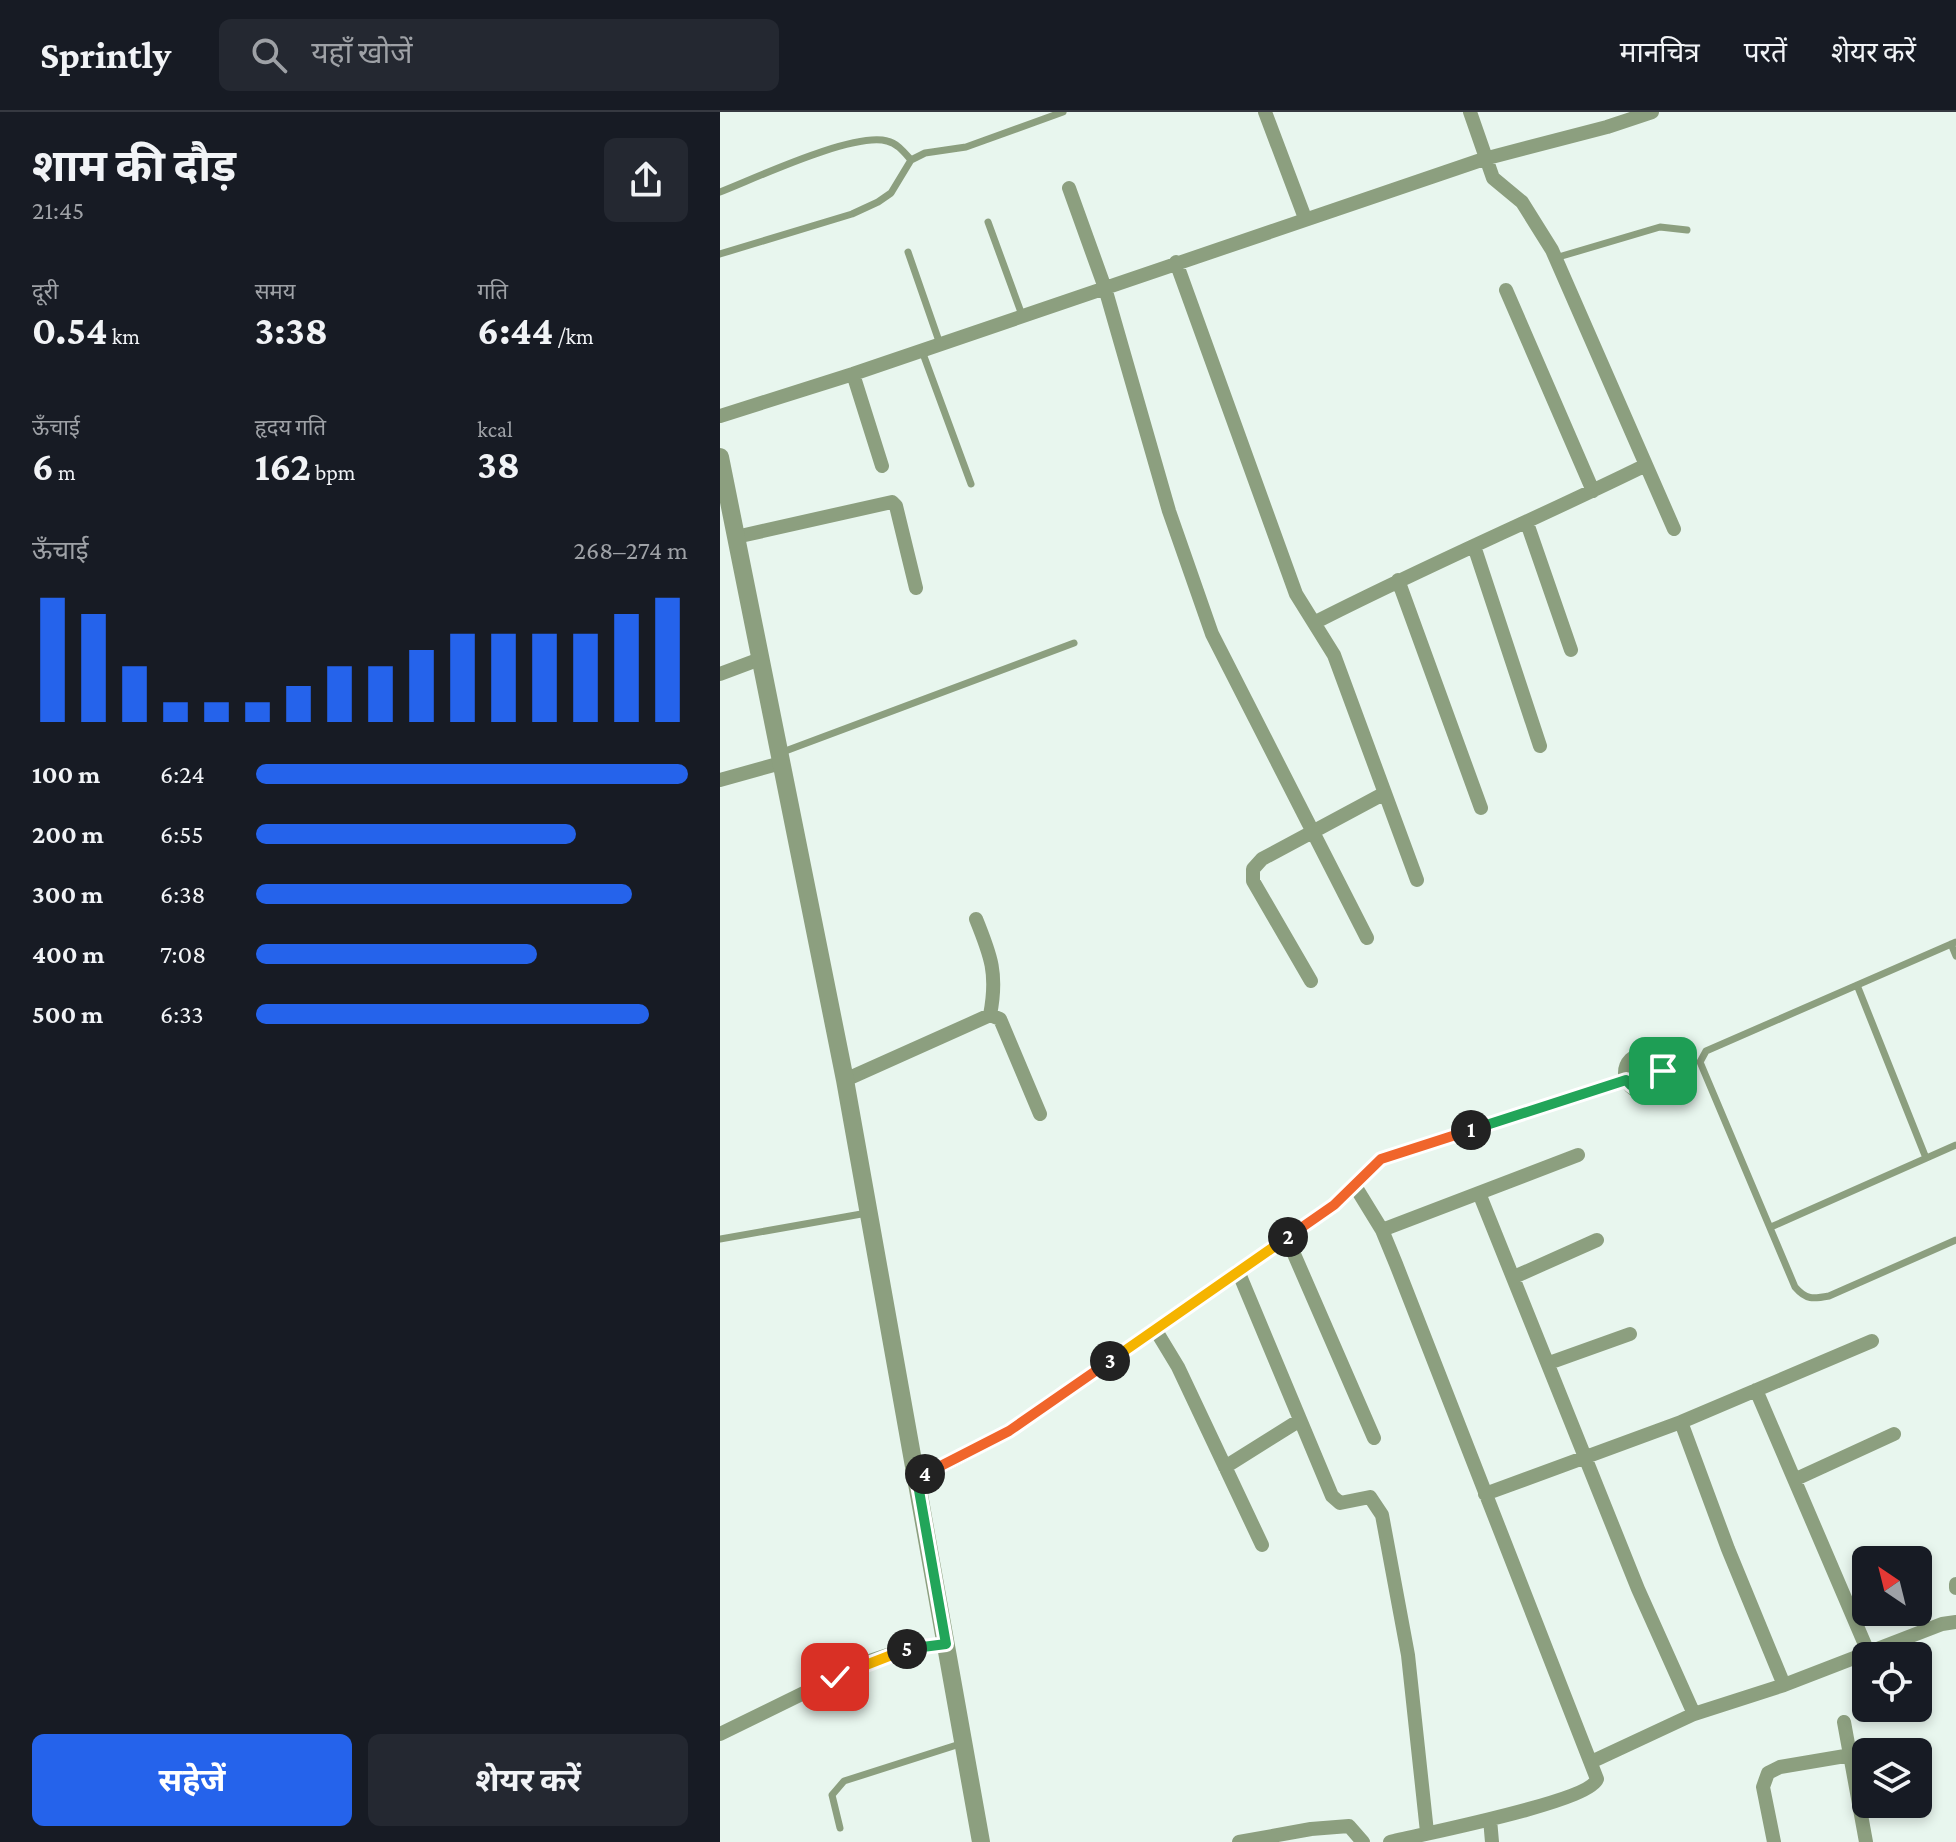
<!DOCTYPE html>
<html lang="hi">
<meta charset="utf-8">
<style>
:root{--surface:#171b24;--page:#242831;--text:#f1f3f6;--muted:#9ea1a6;--line:#363941;--accent:#2563eb}
body{margin:0;font-family:"Crimson Pro","Noto Sans Devanagari",serif;background:var(--page);color:var(--text);height:100vh;display:flex;flex-direction:column;font-size:30px;white-space:nowrap}
*{box-sizing:border-box;margin:0}
p{font-size:26px;color:var(--muted)}
.icon{flex:none;width:44px;height:44px;fill:none;stroke:currentColor;stroke-width:2;stroke-linecap:round;stroke-linejoin:round}
.map{position:relative;flex:1;overflow:hidden}
.side{display:flex;flex-direction:column;background:var(--surface);width:720px}
.side>*{flex:none}
.needle{width:52px;rotate:325deg}
.controls{position:absolute;left:1132px;top:1434px;display:grid;gap:16px}
.controls a{display:grid;place-items:center;width:80px;height:80px;border-radius:12px;background:var(--surface);box-shadow:0 4px 12px #0003;font-size:40px}
.pin{position:absolute;display:grid;place-items:center;width:68px;height:68px;color:#fff;margin:-34px;border-radius:16px;box-shadow:0 4px 12px #0006}
.km{position:absolute;width:40px;height:40px;margin:-20px;border-radius:50%;background:#222;color:#fff;font-size:22px;line-height:40px;text-align:center}
.round{display:grid;place-items:center;flex:none;width:84px;height:84px;border-radius:12px;background:var(--page)}
.summary{display:flex;align-items:center;justify-content:space-between;height:136px;padding:0 32px}
h1{font-size:44px;font-weight:700;line-height:60px}
.metrics{display:grid;grid-template-columns:repeat(3,1fr);gap:12px;height:136px;padding:8px 32px}
.metrics div{display:grid;align-content:center}
.metrics b{font-size:40px;font-weight:700}
.metrics small{font-size:22px;font-weight:400}
.metrics p{font-size:22px}
.chart{height:224px;padding:16px 32px}
.chart p{display:flex;justify-content:space-between}
.chart svg{width:100%;height:144px;margin-top:8px;stroke:var(--accent);stroke-width:6}
.action{display:flex;gap:16px;margin-top:auto;padding:16px 32px}
.action a{flex:1;height:92px;border-radius:12px;background:var(--accent);color:#fff;font-size:32px;font-weight:700;line-height:92px;text-align:center}
.action a+a{background:var(--page);color:var(--text)}
ul{padding:0 32px;list-style:none;font-size:26px}
li{display:grid;grid-template-columns:128px 96px 1fr;align-items:center;height:60px}
li i{height:20px;border-radius:10px;background:var(--accent)}
header{display:flex;align-items:center;gap:48px;box-sizing:border-box;height:112px;padding:0 40px;background:var(--surface);border-bottom:2px solid var(--line)}
header strong{font-size:38px}
nav{display:flex;gap:44px;margin-inline-start:auto;font-size:28px}
.search{width:560px;height:72px;background:var(--page);display:flex;align-items:center;gap:20px;box-sizing:border-box;padding:0 28px;border-radius:12px;color:var(--muted);font-size:30px}
main{display:flex;flex:1;min-height:0}
.map>svg:first-child{display:block}
.lines{fill:none;stroke-linecap:round;stroke-linejoin:round}
.service{stroke:#8c9f7f;stroke-width:7}
.minor{stroke:#8c9f7f;stroke-width:14}
.tertiary{stroke:#8c9f7f;stroke-width:18}
.split-1-casing{stroke:#fff;stroke-width:16}
.split-2-casing{stroke:#fff;stroke-width:16}
.split-3-casing{stroke:#fff;stroke-width:16}
.split-4-casing{stroke:#fff;stroke-width:16}
.split-5-casing{stroke:#fff;stroke-width:16}
.split-6-casing{stroke:#fff;stroke-width:16}
.split-1{stroke:#22a559;stroke-width:10}
.split-2{stroke:#f0652b;stroke-width:10}
.split-3{stroke:#f5b400;stroke-width:10}
.split-4{stroke:#f0652b;stroke-width:10}
.split-5{stroke:#22a559;stroke-width:10}
.split-6{stroke:#f5b400;stroke-width:10}
</style>
<header>
<strong>Sprintly</strong>
<div class="search"><svg class="icon" aria-label="search" viewBox="0 0 24 24"><circle cx="10" cy="10" r="6"/><path d="M15 15l6 6"/></svg>यहाँ खोजें</div>
<nav><a>मानचित्र</a><a>परतें</a><a>शेयर करें</a></nav>
</header>
<main>
<section class="side">
<div class="summary"><div><h1>शाम की दौड़</h1><p>21:45</p></div><a class="round"><svg class="icon" aria-label="share" viewBox="0 0 24 24"><path d="M12 15V3M7 8l5-5 5 5M5 13v7h14v-7"/></svg></a></div>
<div class="metrics">
<div><p>दूरी</p><b>0.54<small> km</small></b></div>
<div><p>समय</p><b>3:38</b></div>
<div><p>गति</p><b>6:44<small> /km</small></b></div>
</div>
<div class="metrics">
<div><p>ऊँचाई</p><b>6<small> m</small></b></div>
<div><p>हृदय गति</p><b>162<small> bpm</small></b></div>
<div><p>kcal</p><b>38</b></div>
</div>
<div class="chart"><p><span>ऊँचाई</span>268–274 m</p>
<svg viewBox="0 0 160 44" preserveAspectRatio="none"><path d="M5 44V6M15 44V11M25 44V27M35 44V38M45 44V38M55 44V38M65 44V33M75 44V27M85 44V27M95 44V22M105 44V17M115 44V17M125 44V17M135 44V17M145 44V11M155 44V6"/></svg>
</div>
<ul>
<li><b>100 m</b>6:24<i style="width:100%"></i></li>
<li><b>200 m</b>6:55<i style="width:74%"></i></li>
<li><b>300 m</b>6:38<i style="width:87%"></i></li>
<li><b>400 m</b>7:08<i style="width:65%"></i></li>
<li><b>500 m</b>6:33<i style="width:91%"></i></li>
</ul>
<div class="action"><a>सहेजें</a><a>शेयर करें</a></div>
</section>
<div class="map">
<svg width="1236" height="1730" viewBox="0 0 1236 1730">
<rect width="100%" height="100%" fill="#e8f6ee"/>
<g class="lines">
<path class="service" d="M0,80C36,66 133,20 167,29C177,31 184,40 191,48
M268,110L302,203
M188,140L220,232
M0,142L132,102L158,90L171,81L191,48L205,41L246,35L343,0
M835,146L940,115L967,118
M202,239L251,372
M60,641L354,531
M1236,830L986,939L980,950L1075,1175C1086,1188 1093,1187 1109,1184L1236,1128
M1231,832L1236,844
M1137,873L1206,1046
M1051,1115L1236,1033
M0,1127L147,1101
M120,1716L112,1683L124,1669L243,1631"/>
<path class="minor" d="M545,0L585,106
M750,0L773,66L802,90L832,138L954,417
M349,76L385,176L449,399L492,522L647,826
M456,150L576,482L614,543L697,768
M786,178L873,379
M133,262L162,354
M0,304L133,262L764,47L887,15L932,0
M807,411L851,538
M16,425L172,390L176,394L196,476
M754,434L820,634
M678,468L761,696
M594,511C703,455 816,407 926,353
M0,562L40,547
M0,668L61,651
M256,807C271,844 278,862 270,903
M591,869L533,769V757L542,747L665,681
M905 961a19 19 0 1 1 38 0a19 19 0 1 1-38 0Z
M125,968L270,903L280,907L320,1002
M635,1074L662,1118L676,1152L877,1667C869,1690 702,1722 670,1730
M759,1081L918,1477L974,1602
M662,1118L858,1043
M567,1126L654,1326
M518,1159L612,1384L620,1391L650,1385L662,1403L688,1543L707,1720
M794,1165L877,1128
M435,1217L458,1255L542,1433
M829,1251L910,1222
M1036,1278L1149,1542
M961,1310L1008,1437L1064,1573
M505,1355L580,1308
M197,1367L289,1319L614,1093L661,1047L906,968
M1076,1367L1174,1322
M765,1382L961,1310L1152,1229
M1236,1472V1476
M1124,1610L1146,1730
M0,1622L147,1550L189,1536L226,1532
M871,1650L974,1602L1064,1573L1222,1512L1236,1510
M770,1707L772,1730
M519,1730L591,1717L629,1714L643,1730
M1054,1730L1043,1675L1048,1661L1060,1655L1131,1643"/>
<path class="tertiary" d="M0,345L125,968L261,1730"/>
</g>
<g class="lines">
<g class="split-1-casing">
<path id="split-1" d="M751,1018L906,968C920,985 939,981 943,959"/>
</g>
<g class="split-2-casing">
<path id="split-2" d="M568,1125L614,1093L661,1047L751,1018"/>
</g>
<g class="split-3-casing">
<path id="split-3" d="M390,1249L568,1125"/>
</g>
<g class="split-4-casing">
<path id="split-4" d="M205,1362L289,1319L390,1249"/>
</g>
<g class="split-5-casing">
<path id="split-5" d="M187,1537L226,1532L197,1367L205,1362"/>
</g>
<g class="split-6-casing">
<path id="split-6" d="M115,1565L187,1537"/>
</g>
<use href="#split-1" class="split-1"/>
<use href="#split-2" class="split-2"/>
<use href="#split-3" class="split-3"/>
<use href="#split-4" class="split-4"/>
<use href="#split-5" class="split-5"/>
<use href="#split-6" class="split-6"/>
</g>
</svg>
<div class="controls">
<a><svg class="needle" viewBox="-14 -14 28 28"><path d="M0-13l5 13h-10z" fill="#e53935"/><path d="M0 13l5-13h-10z" fill="#9ea1a6"/></svg></a>
<a><svg class="icon" aria-label="locate" viewBox="0 0 24 24"><circle cx="12" cy="12" r="6"/><path d="M12 2v4M12 18v4M2 12h4M18 12h4"/></svg></a>
<a><svg class="icon" aria-label="layers" viewBox="0 0 24 24"><path d="M12 4l9 5-9 5-9-5zM3 14l9 5 9-5"/></svg></a>
</div>
<div class="pin" style="left:943px;top:959px;background:#1e9e55"><svg class="icon" aria-label="arrive" viewBox="0 0 24 24"><path d="M6 21V4h12l-3 4 3 4H6"/></svg></div>
<div class="pin" style="left:115px;top:1565px;background:#d93025"><svg class="icon" aria-label="check" viewBox="0 0 24 24"><path d="M5 12l5 5 9-10"/></svg></div>
<b class="km" style="left:751px;top:1018px">1</b>
<b class="km" style="left:568px;top:1125px">2</b>
<b class="km" style="left:390px;top:1249px">3</b>
<b class="km" style="left:205px;top:1362px">4</b>
<b class="km" style="left:187px;top:1537px">5</b>
</div>
</main>
